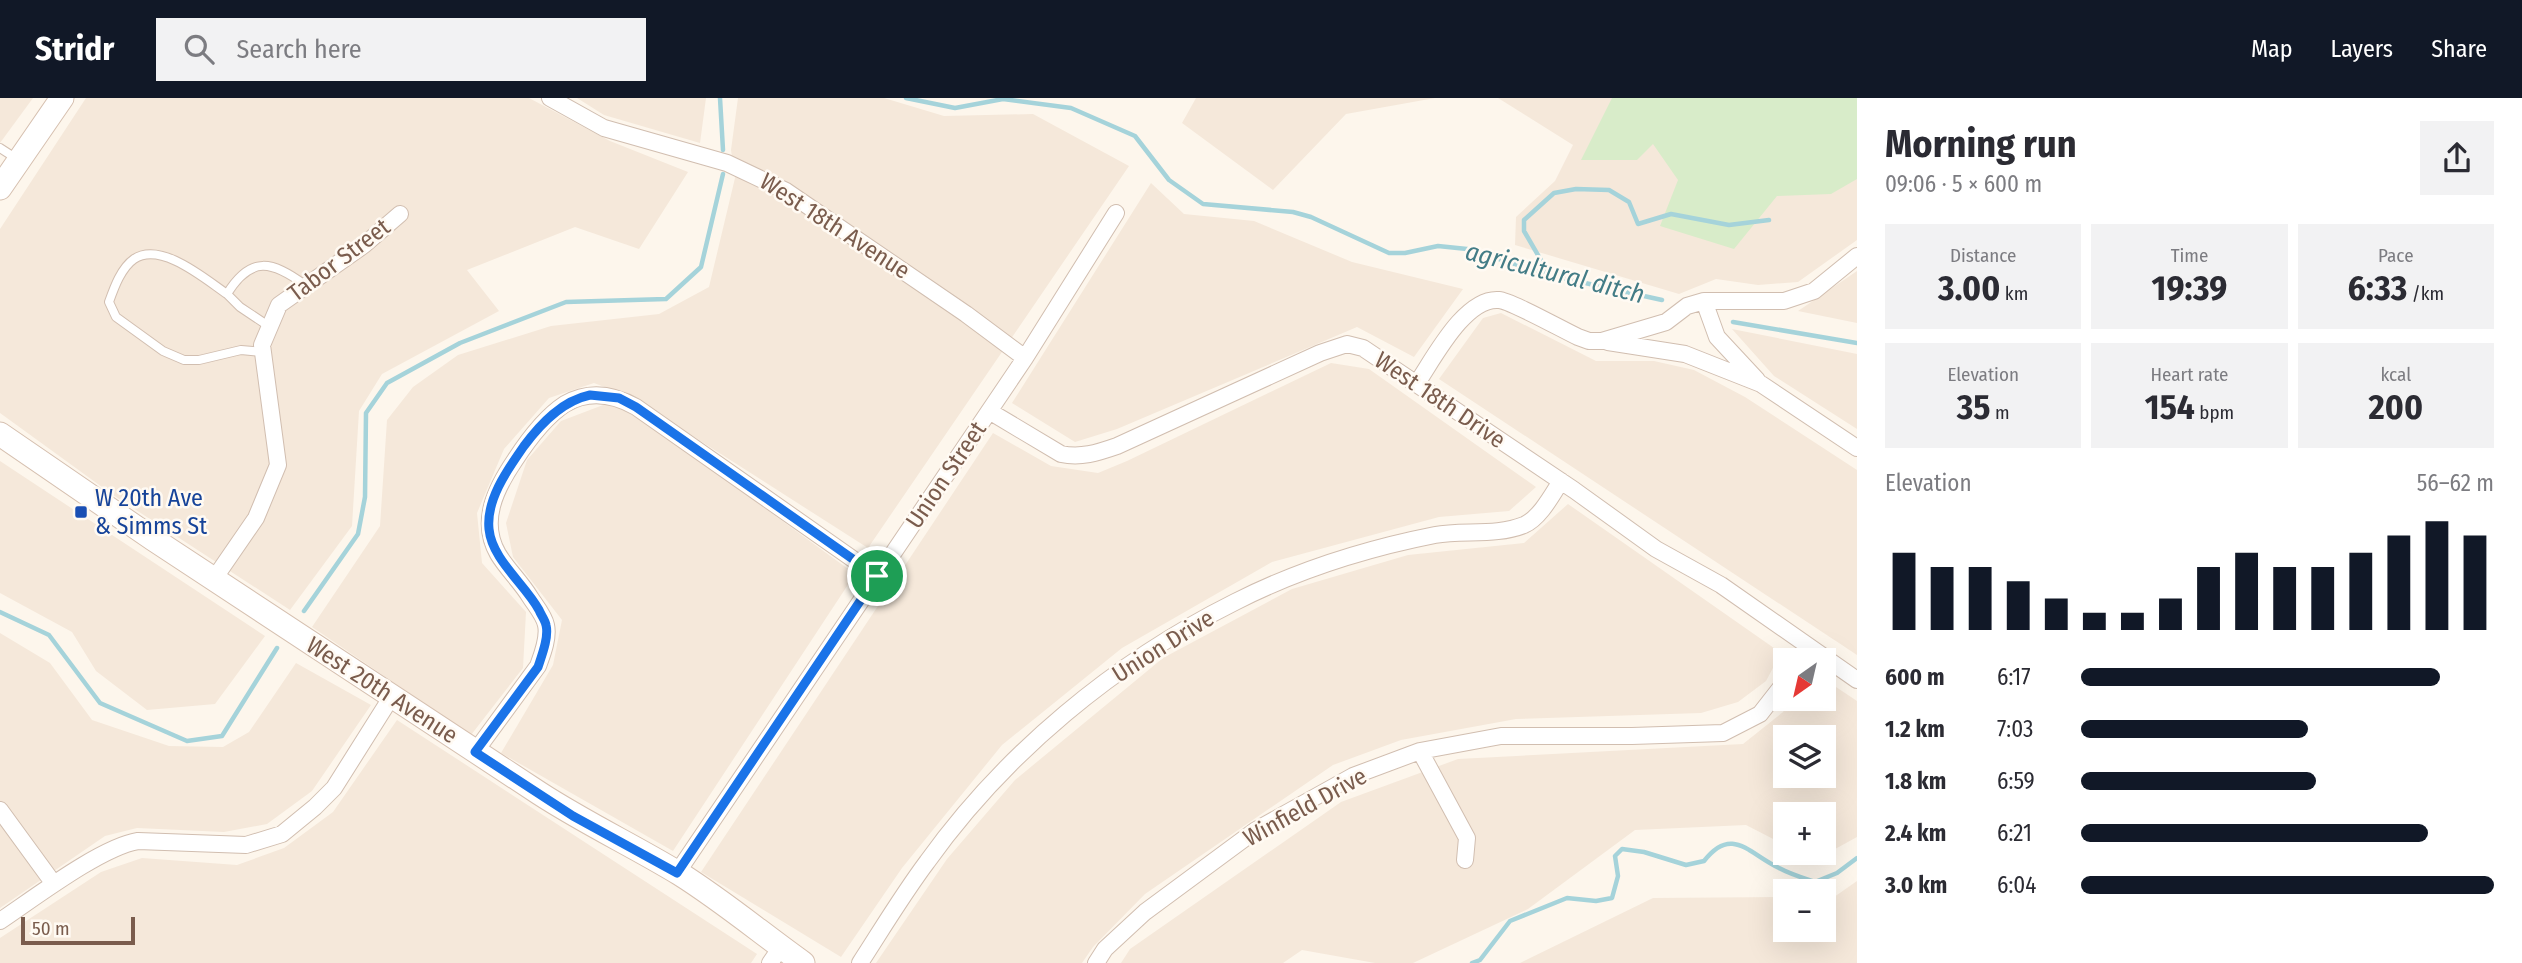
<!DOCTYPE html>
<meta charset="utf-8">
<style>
:root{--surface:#fff;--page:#f2f2f3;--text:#2b2b33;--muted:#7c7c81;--accent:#111827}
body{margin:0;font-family:"Fira Sans Condensed",sans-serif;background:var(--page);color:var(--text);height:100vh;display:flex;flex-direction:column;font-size:26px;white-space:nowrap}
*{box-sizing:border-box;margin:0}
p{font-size:23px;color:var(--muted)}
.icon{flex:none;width:38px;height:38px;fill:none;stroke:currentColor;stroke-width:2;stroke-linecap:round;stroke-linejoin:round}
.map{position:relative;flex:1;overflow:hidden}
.panel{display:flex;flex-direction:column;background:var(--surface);width:665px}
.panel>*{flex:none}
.needle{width:46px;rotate:214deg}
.buttons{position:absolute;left:1773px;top:550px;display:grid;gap:14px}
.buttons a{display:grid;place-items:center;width:63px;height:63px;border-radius:0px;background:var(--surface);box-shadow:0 7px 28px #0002;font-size:35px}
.scale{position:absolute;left:21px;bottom:18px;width:114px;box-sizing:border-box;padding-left:7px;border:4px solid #7a5c4d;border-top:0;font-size:19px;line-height:24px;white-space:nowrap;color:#7a5c4d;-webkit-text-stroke:5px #fffaf3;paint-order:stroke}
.pin{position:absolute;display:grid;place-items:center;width:60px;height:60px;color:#fff;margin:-30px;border:4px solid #fff;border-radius:50%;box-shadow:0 2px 7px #0007}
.round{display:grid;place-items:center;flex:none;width:74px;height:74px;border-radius:0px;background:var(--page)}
.overview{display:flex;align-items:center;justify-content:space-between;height:119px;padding:0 28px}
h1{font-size:38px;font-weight:700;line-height:52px}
.figures{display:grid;grid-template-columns:repeat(3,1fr);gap:10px;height:119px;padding:7px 28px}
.figures div{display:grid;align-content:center;border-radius:0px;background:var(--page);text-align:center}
.figures b{font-size:35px;font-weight:700}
.figures small{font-size:19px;font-weight:400}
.figures p{font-size:19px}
.chart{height:196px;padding:14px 28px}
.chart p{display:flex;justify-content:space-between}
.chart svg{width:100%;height:126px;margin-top:7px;stroke:var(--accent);stroke-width:6}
ul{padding:0 28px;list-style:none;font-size:23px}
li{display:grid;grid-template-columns:112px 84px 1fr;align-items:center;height:52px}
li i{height:18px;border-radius:9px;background:var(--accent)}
header{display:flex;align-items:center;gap:42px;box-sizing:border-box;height:98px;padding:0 35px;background:var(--accent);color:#fff}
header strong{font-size:33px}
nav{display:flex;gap:38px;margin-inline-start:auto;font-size:24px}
.search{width:490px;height:63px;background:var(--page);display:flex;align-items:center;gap:18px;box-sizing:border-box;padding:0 24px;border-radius:0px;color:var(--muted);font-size:26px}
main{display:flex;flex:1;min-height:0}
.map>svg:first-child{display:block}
.residential{fill:#f5e8da;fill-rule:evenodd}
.green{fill:#d8ecc9}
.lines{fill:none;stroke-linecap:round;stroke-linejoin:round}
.stream{stroke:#a5d3da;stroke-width:4.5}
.lane-casing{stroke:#d1beb0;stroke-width:10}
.street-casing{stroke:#d1beb0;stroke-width:18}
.secondary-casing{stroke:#d6c0b0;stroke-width:25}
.lane{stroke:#fff;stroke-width:8}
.street{stroke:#fff;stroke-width:16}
.secondary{stroke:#fff;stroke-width:23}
.route-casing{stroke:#fff;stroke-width:14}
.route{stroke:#1a73e8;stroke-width:9}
.transit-dot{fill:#1a4fb4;stroke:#fffaf3;stroke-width:2.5}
.labels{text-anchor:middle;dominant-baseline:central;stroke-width:5;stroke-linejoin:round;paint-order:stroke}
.street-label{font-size:24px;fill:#7a5c4d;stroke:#fffaf3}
.transit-label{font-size:24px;fill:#164399;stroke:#fffaf3;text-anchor:start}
.water-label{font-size:26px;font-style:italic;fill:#437c86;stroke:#fffaf3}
</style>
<header>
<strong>Stridr</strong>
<div class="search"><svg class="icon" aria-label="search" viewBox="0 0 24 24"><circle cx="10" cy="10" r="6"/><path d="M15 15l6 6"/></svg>Search here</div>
<nav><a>Map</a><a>Layers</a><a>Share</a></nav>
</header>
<main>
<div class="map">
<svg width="1857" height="865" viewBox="0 0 1857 865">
<rect width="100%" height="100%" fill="#fdf6ec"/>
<path class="residential" d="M0,0H33L0,45Z
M86,0H529L610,43L688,74L639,151L575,129L467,172L499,213L382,276L359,313L352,428L290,512L113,397L0,315V131Z
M577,0H706L700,45L604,17Z
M738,0H884L944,18L1033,16L1129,68L868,450L633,300L594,285L549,300L504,351L477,415L482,465L526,514L523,570L471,637L312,529L380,428L387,322L413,289L458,257L551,228L659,216L709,189L735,80L731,52Z
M1196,0H1435L1346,16L1273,92L1182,25Z
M1498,0H1857V142L1798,184L1758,187L1716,181L1679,196L1515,147L1516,119L1555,83L1573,47Z
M1151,85L1184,116L1254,123L1352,164L1463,191L1414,259L1357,229L1117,331L1075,344L1012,305Z
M1857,173V225L1798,213Z
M1501,215L1596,263H1654L1694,272L1745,299L1857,372V557L1439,281L1483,220Z
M1732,231L1857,256V331L1774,278Z
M1331,265L1369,271L1536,389L1509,413L1439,419L1272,464L1122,550L1002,647L902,770L841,859L701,774L993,335L1051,368L1098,375L1127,363Z
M611,304L666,338L855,476L673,753L501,655L553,567L562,522L513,459L506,425L527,362L561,323Z
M0,363L265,538L215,606L147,612L96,573L72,534L0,495Z
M1568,406L1781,555L1766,583L1738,604L1701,615L1516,621L1401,642L1333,667L1145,796L1093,849L1082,865H876L947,761L1015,682L1163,560L1292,491L1408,457L1524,445Z
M0,535L50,565L92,622L169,648L223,649L249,634L296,565L371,607L312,693L267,726L224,734L137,730L105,738L0,810Z
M1824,581L1857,603V739L1815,762L1800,754H1824V716H1785V747L1746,727L1635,732L1528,811L1413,865H1375L1302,852L1283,865H1121L1130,851L1341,704L1458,661L1743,646L1783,614L1793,600H1824ZM1785,639H1824V677H1785Z
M397,622L757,856L751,865H0V840L101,774L142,760L237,767L284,750L333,714Z
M1857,783V865H1520L1653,800L1785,799V831H1824V799H1834Z"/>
<path class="green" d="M1612,0H1857V81L1831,96L1777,98L1734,151L1660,128L1678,82L1653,46L1637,62H1581Z"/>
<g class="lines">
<path class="stream" d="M720,0L723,52
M906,0L955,10L1003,1L1071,10L1135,38L1169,82L1203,106L1293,114L1311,119L1389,155H1405L1438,148L1467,151L1549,177L1662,202
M1549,176L1524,133V122L1554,95L1576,91L1609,92L1629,104L1638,126L1671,116L1729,127L1769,122
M1733,224L1857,245
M304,513L358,436L365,399L366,315L387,285L460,245L566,204L666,201L701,169L723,76
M0,514L49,537L100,605L187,643L222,638L277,550
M1472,865L1480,862L1510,823L1567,800L1596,803L1612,800L1618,778L1615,758L1622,751L1644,754L1686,767L1704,763C1732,727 1749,756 1779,770C1790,776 1803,780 1815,784L1837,775L1857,760"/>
<g class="lane-casing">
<path id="lane" d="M0,50L17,61
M227,196C205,181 161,143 134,161C121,170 114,190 109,204L116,219L163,253L184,262H199L241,252L263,254
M270,229L240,209L227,196C251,157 272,163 305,187"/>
</g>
<g class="street-casing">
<path id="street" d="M550,0L604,30L727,65L786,93L966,216L1025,260
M1704,203L1717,239L1757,282
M1608,244L1685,256L1761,286L1857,350
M1417,285C1434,260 1465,199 1499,202C1511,203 1563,232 1578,239L1589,243H1602L1666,224L1687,208L1704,203H1784L1814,193L1857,158
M989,313L1061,356C1081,360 1097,355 1117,348L1320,255L1347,246L1363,250L1574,392L1656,451L1721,487L1857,582
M214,481L256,420L278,367L262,247L279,207L364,147L400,116
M1420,653L1467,740L1465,762
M475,654L538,568C542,557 549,540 546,527C544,517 535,507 530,499C521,484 507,471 498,456C479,423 496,390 515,362C528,342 545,319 565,306C589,292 613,296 636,309L877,478
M0,712L54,786
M677,775L1025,260L1116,115
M0,823C33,801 101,749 138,743L246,747L282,736L315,709L334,690L392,598
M770,865L781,849
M860,865C882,831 903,796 927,764C1005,655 1115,564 1235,504C1300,471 1364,451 1435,437C1463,432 1497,438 1524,427C1540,420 1552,397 1561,383
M1096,865L1105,851L1145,814L1256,732L1353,678L1420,653L1501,638H1632L1723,635L1760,616L1785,584"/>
</g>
<g class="secondary-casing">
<path id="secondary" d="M0,90L62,0
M0,336L153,441L539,695C585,725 634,748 680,776C723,803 761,835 803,865"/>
</g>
<use href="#lane" class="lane"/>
<use href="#street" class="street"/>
<use href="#secondary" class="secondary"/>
</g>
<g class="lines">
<g class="route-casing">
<path id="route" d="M590,297L619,300L636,309L877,478L677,775L573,718L475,654L538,569C542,557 549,539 546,527C545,522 541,517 539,512C525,486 492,462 489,431C486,401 508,371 524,348C541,325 562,303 590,297Z"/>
</g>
<use href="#route" class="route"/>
</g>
<rect class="transit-dot" x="74" y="407" width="14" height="14" rx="3.5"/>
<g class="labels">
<g class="street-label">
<text transform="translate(835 128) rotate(33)">West 18th Avenue</text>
<text transform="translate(339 162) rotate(-37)">Tabor Street</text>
<text transform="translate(1440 302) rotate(34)">West 18th Drive</text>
<text transform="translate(946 377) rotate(-56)">Union Street</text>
<text transform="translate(1163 548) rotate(-32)">Union Drive</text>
<text transform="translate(382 592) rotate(33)">West 20th Avenue</text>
<text transform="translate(1305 709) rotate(-29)">Winfield Drive</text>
</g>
<g class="transit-label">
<text x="95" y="400">W 20th Ave<tspan x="95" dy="28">&amp; Simms St</tspan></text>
</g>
<g class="water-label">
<text transform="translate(1555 175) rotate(14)">agricultural ditch</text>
</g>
</g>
</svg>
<div class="buttons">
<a><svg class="needle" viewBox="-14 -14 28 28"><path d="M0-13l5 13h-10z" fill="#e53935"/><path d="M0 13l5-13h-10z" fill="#7c7c81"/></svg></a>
<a><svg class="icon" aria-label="layers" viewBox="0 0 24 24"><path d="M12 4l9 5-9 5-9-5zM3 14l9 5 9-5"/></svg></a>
<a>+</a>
<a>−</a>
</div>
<div class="scale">50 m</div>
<div class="pin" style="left:877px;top:478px;background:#1e9e55"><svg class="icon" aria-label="arrive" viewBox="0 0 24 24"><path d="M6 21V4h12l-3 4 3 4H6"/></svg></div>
</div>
<section class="panel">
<div class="overview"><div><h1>Morning run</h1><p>09:06 · 5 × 600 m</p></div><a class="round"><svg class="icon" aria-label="share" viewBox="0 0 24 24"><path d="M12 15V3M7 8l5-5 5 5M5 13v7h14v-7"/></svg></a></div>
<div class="figures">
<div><p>Distance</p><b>3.00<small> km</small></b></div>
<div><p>Time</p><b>19:39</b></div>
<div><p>Pace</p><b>6:33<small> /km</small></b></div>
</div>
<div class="figures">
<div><p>Elevation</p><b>35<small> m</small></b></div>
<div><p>Heart rate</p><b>154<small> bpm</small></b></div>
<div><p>kcal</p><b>200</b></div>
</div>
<div class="chart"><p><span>Elevation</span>56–62 m</p>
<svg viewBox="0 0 160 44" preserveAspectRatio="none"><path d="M5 44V17M15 44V22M25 44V22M35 44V27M45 44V33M55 44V38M65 44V38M75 44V33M85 44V22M95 44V17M105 44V22M115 44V22M125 44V17M135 44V11M145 44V6M155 44V11"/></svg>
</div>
<ul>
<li><b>600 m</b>6:17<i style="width:87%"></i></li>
<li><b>1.2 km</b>7:03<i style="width:55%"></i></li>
<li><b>1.8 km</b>6:59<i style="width:57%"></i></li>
<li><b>2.4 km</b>6:21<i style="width:84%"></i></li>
<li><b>3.0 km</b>6:04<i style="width:100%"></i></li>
</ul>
</section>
</main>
